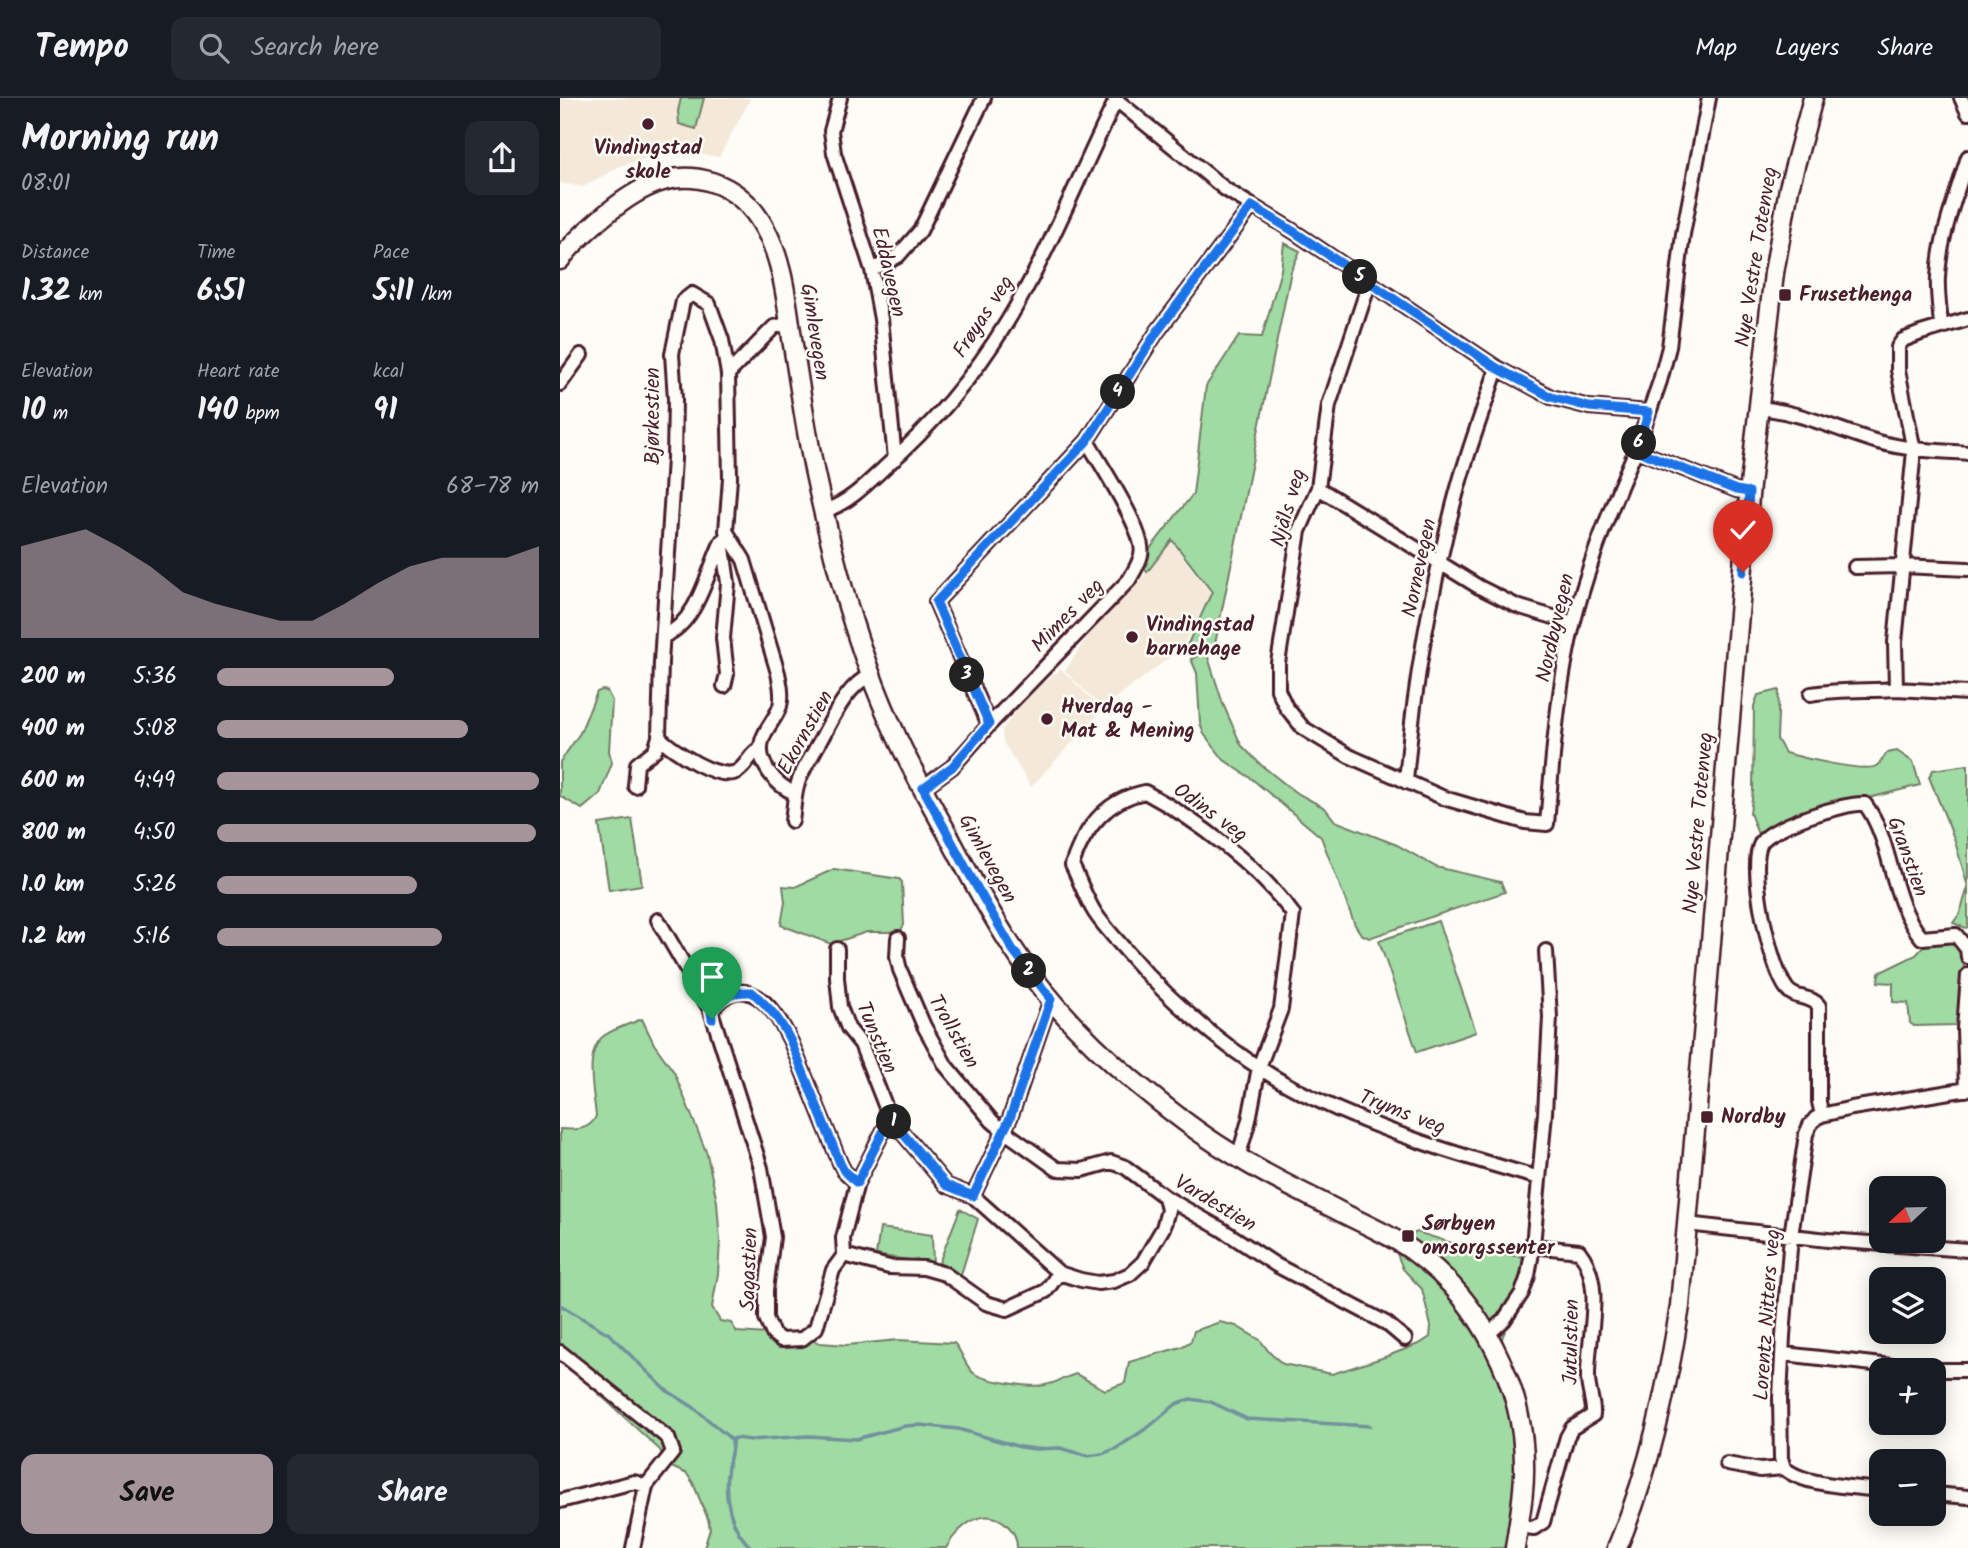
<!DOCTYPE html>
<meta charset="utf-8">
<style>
:root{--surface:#171b24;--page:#242831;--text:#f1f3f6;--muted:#9ea1a6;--line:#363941;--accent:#a6949b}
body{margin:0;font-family:Kalam,sans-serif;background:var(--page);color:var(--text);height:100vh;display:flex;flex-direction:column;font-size:26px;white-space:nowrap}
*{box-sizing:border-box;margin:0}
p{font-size:23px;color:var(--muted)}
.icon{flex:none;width:38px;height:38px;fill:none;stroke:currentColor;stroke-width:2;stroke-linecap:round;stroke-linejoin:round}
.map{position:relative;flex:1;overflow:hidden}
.drawer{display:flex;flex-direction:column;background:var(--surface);width:560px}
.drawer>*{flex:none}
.needle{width:46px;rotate:248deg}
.controls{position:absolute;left:1309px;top:1078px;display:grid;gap:14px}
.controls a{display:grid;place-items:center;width:77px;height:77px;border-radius:14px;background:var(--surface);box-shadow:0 4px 18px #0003;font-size:35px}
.pin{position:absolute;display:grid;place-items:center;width:60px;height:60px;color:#fff;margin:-72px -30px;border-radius:50% 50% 50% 0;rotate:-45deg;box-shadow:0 0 7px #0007}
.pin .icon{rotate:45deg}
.km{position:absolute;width:35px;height:35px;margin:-18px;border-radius:50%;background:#222;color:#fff;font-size:19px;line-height:35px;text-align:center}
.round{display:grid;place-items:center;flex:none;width:74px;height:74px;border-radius:14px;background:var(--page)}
.overview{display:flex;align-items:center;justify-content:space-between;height:119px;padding:0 21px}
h1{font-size:38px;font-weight:700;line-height:52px}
.figures{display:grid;grid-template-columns:repeat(3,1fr);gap:10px;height:119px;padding:7px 21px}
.figures div{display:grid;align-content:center}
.figures b{font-size:30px;font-weight:700}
.figures small{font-size:19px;font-weight:400}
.figures p{font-size:19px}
.chart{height:196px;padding:14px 21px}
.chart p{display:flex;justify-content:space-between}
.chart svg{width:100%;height:126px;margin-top:7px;fill:var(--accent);opacity:.7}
.cta{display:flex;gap:14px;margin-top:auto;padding:14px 21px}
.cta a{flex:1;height:80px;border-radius:14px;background:var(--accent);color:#111;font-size:28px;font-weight:700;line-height:80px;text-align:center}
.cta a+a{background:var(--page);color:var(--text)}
ul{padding:0 21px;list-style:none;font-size:23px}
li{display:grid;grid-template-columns:112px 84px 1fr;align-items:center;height:52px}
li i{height:18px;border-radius:9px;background:var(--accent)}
header{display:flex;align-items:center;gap:42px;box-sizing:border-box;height:98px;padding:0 35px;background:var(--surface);border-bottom:2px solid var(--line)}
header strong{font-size:33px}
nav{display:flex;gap:38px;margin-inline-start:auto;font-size:24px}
.search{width:490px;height:63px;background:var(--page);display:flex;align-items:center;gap:18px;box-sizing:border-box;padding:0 24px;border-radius:14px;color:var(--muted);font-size:26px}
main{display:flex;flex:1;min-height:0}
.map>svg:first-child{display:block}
.built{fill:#f4e9d9}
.green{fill:#9fdba3;stroke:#747d67;stroke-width:2}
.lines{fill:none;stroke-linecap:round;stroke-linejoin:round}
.stream{stroke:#72919d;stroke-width:3.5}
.street-casing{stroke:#4a1f2b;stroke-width:18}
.secondary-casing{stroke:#4a1f2b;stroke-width:23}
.street{stroke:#fdfcf7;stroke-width:12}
.secondary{stroke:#fdfcf7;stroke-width:18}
.route-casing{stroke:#fff;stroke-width:14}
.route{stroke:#1a73e8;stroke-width:9}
.poi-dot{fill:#4a1f2b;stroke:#fdfcf7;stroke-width:2.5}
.labels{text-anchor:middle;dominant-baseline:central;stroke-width:5;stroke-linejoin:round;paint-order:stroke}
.poi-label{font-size:21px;font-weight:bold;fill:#4a1f2b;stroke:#fdfcf7;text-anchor:start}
.street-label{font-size:21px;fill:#4a1f2b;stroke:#fdfcf7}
</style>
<header>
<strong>Tempo</strong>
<div class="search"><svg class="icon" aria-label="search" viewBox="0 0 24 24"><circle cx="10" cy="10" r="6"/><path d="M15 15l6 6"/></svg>Search here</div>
<nav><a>Map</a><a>Layers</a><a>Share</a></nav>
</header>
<main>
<section class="drawer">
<div class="overview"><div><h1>Morning run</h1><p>08:01</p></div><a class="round"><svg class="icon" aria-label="share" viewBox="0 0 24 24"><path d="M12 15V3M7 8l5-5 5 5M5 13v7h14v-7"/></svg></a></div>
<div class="figures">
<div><p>Distance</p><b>1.32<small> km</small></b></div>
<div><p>Time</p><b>6:51</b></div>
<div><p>Pace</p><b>5:11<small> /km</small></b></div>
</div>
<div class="figures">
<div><p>Elevation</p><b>10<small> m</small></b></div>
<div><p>Heart rate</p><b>140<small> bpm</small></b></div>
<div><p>kcal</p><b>91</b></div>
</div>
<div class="chart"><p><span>Elevation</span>68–78 m</p>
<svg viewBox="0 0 160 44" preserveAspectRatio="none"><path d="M0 44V12L10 9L20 6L30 12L40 19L50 28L60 32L70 35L80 38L90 38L100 32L110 25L120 19L130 16L140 16L150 16L160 12V44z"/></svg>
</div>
<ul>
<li><b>200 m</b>5:36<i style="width:55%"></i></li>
<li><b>400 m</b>5:08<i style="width:78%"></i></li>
<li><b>600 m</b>4:49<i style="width:100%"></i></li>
<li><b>800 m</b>4:50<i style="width:99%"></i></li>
<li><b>1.0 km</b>5:26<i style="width:62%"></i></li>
<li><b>1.2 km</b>5:16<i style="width:70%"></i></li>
</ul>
<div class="cta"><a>Save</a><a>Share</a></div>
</section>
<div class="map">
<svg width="1408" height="1450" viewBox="0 0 1408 1450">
<rect width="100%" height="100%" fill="#fdfcf7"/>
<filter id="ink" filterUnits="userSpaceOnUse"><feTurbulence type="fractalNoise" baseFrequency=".0143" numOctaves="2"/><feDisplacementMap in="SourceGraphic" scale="14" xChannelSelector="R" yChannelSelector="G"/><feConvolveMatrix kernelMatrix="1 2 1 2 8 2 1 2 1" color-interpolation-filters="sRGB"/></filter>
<g filter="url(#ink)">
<path class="built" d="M0,0H191L159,59L115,52L60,68L23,89L0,85Z
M611,444L651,495L621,551L556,600L539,607L505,573L533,530L571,493Z
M501,571L542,612L471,689L443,644L442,632L466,599Z"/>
<path class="green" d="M121,0H144L136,31L119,26L118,13Z
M724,145L740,153L731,173L653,556H647L663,606L681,647L701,667L735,694L765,710L775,723L837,747L876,769L941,784L945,794L809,840L801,836L795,827L761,739L692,681L664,662L644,636L640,625L637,575L631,561L643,555L625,552L652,494L612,442L587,474L584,470L589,452L633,396L646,288L679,238L702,239L721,172Z
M42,592L47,593L52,603L49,653L52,665L40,696L22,711L0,698V664L20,635L37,594Z
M1219,592L1217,641L1225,655C1240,659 1304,675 1316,668C1320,666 1324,659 1327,655L1337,653L1353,664L1360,687L1293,704L1262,715L1202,747L1190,715L1193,693L1194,608L1198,597Z
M1408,667V829L1406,830L1393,825L1400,815L1408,789L1394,740L1369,679L1373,672Z
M72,721L82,787L49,792L39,726Z
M274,771L339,781L342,784L344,827L341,832L330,834H307L271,846L221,827L225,804L223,788L235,789Z
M878,823L916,934L857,954L819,843Z
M1390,841L1399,844L1404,856L1402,921L1396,927L1354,928L1350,925L1348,905L1333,904V885L1318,884L1319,875L1356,857L1364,848Z
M82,921L94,946L114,974L147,1056L157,1104L160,1143L158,1176L152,1209L160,1223L171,1225L177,1234L240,1238L260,1245L287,1247L338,1242L394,1245C403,1254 405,1270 415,1276C426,1283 472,1290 485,1287C496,1285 506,1279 516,1276L545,1292L565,1285L569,1264L621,1249L631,1243L634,1233L660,1224L676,1228L700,1242L710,1255L723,1266L772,1276L825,1259L861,1245L870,1239L871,1228L862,1191L843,1171L837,1156L842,1141L857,1134L927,1156L970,1159C967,1175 964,1204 956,1218C950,1229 945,1228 942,1241L970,1331L950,1450H457C457,1442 455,1435 449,1429C427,1405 399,1427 386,1450H144L150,1431L148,1421L133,1385L127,1376L107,1367L100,1352L0,1260V1031C14,1032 30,1033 36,1018C34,995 23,952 45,937C56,930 70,926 82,921Z
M400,1111L418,1121L400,1180L379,1165Z
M320,1130L372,1137L373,1166L316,1157Z"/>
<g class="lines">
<path class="stream" d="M0,1207L49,1236L106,1292L133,1309L172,1342C173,1352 170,1359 168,1369C163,1396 170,1432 192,1450
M172,1342L175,1340L191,1342L248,1338L296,1341L345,1328L360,1327L398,1331L460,1349L476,1351L500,1350L528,1358L542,1356L557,1350L590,1328L616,1306L630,1301L651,1304L687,1321L810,1328"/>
<g class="street-casing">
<path id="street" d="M280,0L271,33L274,55L312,172L321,221L335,361
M554,0L665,91L733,133L937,270L991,299L1029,309L1089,314
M1401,0L1408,15
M312,172L338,158L360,133L424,0
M809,186L769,307L758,390L739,433L718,565V592L726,609L743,630L789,658L884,700L965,724L987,726C993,658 997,590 1014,523C1029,464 1051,408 1076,352L1176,392L1189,394
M1408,221L1361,235L1343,242L1338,249V272L1354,353L1335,544L1336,591L1408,595
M230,225L214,229L168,276L170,380L166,433L184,462L218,575C220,585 223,597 220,608C216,621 205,630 202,643C196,664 216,688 235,695
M1381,228C1380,212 1377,195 1378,179C1380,138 1396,98 1408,59
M168,276L162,242L149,206L132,196L123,203L112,256L115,301L114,361L101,564L99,639C112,652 160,685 178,673C188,666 190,655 201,650
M0,286L21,257
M1199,310C1242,314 1277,332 1318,344C1348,352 1377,353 1408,355
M1076,352L1100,283L1109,249L1123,136L1149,0
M758,390L919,489L957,508L1013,525
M264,413C287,406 307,386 324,370C371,329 414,278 447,224C490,153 520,75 557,0
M162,443L168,485L163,540L167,576L164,588
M1295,469L1342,468L1408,471
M104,538C138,524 147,474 162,443
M1251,596C1279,591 1308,593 1336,591
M429,627L376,504L527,343L597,234L692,108
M846,684C854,583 872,484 899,386C910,347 925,308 937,270
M75,688L77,666L95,652L99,639
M363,690L392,669L429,627L569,482C573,475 579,466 581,457C587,436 539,364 527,343
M232,723C234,710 234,697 238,685C242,672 250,662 256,650C271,625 284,589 312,576
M98,822L151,913L201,1070L213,1139L206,1192V1220L213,1236L221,1242L242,1241L256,1230L273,1172L284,1157L283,1140L297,1085L330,1020
M338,840L337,859L340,872L364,928L386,968L432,1023L444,1033L497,1071L522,1072L551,1064L565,1069L605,1099L661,1131L716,1167L826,1225L845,1241
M277,851V880L280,909L288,930L301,946L330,1020L386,1087L413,1098L499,1175L521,1182L538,1185L554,1183L570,1176L583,1164L603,1130L608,1112L605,1099
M151,913C184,868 215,910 231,944L280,1065L284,1073L297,1085
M1406,992L1404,931L1408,877
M1262,1017L1259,1004V908C1251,897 1235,902 1227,891C1210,869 1188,769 1201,745C1211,728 1286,704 1305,706C1334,745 1329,802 1362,840L1396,837L1407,851L1408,859
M678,1060L689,1022L699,969L721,911L733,816C698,768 637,722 585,694C546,702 524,730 512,767C520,783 526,801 535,815C545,830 558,843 569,856C616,911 687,969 753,1000C825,1035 902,1058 979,1080
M413,1098L450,1020L491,901
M1127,1126L1268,1142L1408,1152
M284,1157L329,1169L364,1170L385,1176L426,1205L447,1211L486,1193L499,1175
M926,1238L944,1222L962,1195L968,1178L973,1148L985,1015L990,919L986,853
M0,1254L108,1340L113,1354L86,1388L73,1450
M1224,1256L1367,1272H1408
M1167,1366L1200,1372L1224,1370L1221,1360L1220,1300L1223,1238L1231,1138L1246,1036L1250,1027L1256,1020L1262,1017L1292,1010L1408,991
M1224,1370C1244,1388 1295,1389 1321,1392
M1374,1396L1408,1399
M0,1403L74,1384L86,1388
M958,1428L974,1430L983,1424L1007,1339L1012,1330L1033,1317C1034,1305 1028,1292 1028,1280C1027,1240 1046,1187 1019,1153L973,1148"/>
</g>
<g class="secondary-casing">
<path id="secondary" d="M0,162C11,147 25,134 39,122C53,110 68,98 85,90C131,67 180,85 204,129C224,164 227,208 233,247C240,290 246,333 255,376C274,464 297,553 335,635C350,669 369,702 387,735C407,773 428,812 452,849C487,904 541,958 592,998C619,1020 647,1041 676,1058C707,1078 742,1094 775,1111C803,1126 832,1137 857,1156C920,1203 964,1288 964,1366C965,1394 959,1422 955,1450
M1057,1450C1090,1372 1107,1291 1120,1208L1190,387L1214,175L1229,90L1253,0"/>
</g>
<use href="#street" class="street"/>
<use href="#secondary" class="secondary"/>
</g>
</g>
<g class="lines" filter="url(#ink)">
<g class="route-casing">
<path id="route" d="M152,921L151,913C162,898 173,893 192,894C210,910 220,921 231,944L280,1065L284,1073L297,1085L330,1020L386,1087L413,1098L450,1020L491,901L453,852L407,772L363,690L392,669L429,626L376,504L527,343L597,234L692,108L733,133L937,270L991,299L1029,309L1089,314L1076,352L1176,392L1189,394L1183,474"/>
</g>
<use href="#route" class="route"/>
</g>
<g class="poi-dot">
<circle cx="88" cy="26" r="7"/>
<rect x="1218" y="190" width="14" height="14" rx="3.5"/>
<circle cx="572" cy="539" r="7"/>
<circle cx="487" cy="621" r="7"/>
<rect x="1140" y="1012" width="14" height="14" rx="3.5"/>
<rect x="841" y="1131" width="14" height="14" rx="3.5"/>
</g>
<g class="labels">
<g class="poi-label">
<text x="88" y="50" text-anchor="middle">Vindingstad<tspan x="88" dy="24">skole</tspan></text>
<text x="1239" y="197">Frusethenga</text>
<text x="586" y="527">Vindingstad<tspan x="586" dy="24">barnehage</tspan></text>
<text x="501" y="609">Hverdag -<tspan x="501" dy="24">Mat &amp; Mening</tspan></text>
<text x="1161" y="1019">Nordby</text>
<text x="862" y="1126">Sørbyen<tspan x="862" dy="24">omsorgssenter</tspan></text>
</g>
<g class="street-label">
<text transform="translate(1197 159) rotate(-81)">Nye Vestre Totenveg</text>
<text transform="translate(328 174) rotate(77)">Eddavegen</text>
<text transform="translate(424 219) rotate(-57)">Frøyas veg</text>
<text transform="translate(254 234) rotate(81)">Gimlevegen</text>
<text transform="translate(93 318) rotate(-90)">Bjørkestien</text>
<text transform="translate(729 410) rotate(-74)">Njåls veg</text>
<text transform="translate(860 470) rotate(-78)">Nornevegen</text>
<text transform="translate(508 518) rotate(-46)">Mimes veg</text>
<text transform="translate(996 530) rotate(-77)">Nordbyvegen</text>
<text transform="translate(246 635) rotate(-61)">Ekornstien</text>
<text transform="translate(650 715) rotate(36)">Odins veg</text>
<text transform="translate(1139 725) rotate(-85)">Nye Vestre Totenveg</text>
<text transform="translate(1347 759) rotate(70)">Granstien</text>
<text transform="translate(427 761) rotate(61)">Gimlevegen</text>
<text transform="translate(393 934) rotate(60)">Trollstien</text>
<text transform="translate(316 940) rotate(67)">Tunstien</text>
<text transform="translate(842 1015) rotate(21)">Tryms veg</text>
<text transform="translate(655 1106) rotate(31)">Vardestien</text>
<text transform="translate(190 1171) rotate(-88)">Sagastien</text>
<text transform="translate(1208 1217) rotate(-86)">Lorentz Nitters veg</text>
<text transform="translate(1012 1244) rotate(-89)">Jutulstien</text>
</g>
</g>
</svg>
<div class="controls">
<a><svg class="needle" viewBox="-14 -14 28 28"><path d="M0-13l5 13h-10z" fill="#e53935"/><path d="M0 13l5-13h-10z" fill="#9ea1a6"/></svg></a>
<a><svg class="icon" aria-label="layers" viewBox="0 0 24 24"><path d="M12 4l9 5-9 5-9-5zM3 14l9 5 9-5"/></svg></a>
<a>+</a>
<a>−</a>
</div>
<div class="pin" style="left:152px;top:921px;background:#1e9e55"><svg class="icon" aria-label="arrive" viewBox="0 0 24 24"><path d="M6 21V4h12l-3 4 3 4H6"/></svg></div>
<div class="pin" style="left:1183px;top:474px;background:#d93025"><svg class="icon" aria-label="check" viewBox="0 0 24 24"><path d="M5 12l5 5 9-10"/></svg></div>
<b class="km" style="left:334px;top:1024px">1</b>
<b class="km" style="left:469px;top:873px">2</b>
<b class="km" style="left:407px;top:577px">3</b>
<b class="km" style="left:558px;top:294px">4</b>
<b class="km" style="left:800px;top:179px">5</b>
<b class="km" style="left:1079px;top:345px">6</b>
</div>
</main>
